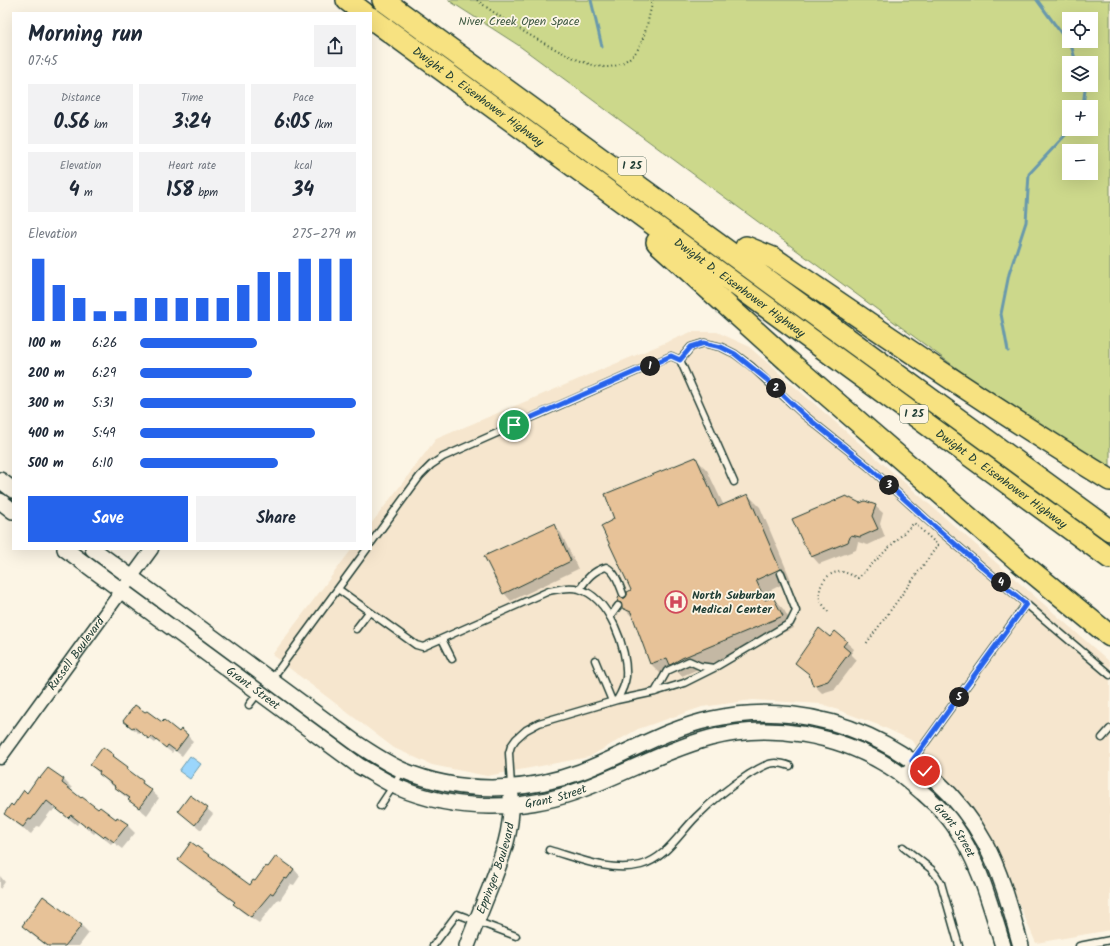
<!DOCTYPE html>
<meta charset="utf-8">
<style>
:root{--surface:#fff;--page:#f2f2f3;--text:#1f2937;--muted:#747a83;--accent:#2563eb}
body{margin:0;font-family:Kalam,sans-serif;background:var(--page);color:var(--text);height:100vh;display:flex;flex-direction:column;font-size:15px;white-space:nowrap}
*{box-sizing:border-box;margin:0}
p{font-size:13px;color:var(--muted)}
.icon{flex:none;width:22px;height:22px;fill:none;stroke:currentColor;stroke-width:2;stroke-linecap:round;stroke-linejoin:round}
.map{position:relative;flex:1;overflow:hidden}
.sheet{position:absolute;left:12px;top:12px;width:360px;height:538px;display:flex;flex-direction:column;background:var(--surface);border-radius:0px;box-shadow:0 4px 16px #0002}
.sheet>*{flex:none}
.controls{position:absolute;left:1062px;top:12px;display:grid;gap:8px}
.controls a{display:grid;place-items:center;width:36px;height:36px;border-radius:0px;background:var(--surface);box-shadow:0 4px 16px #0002;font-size:20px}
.pin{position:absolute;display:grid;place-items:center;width:34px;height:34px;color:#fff;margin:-17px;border:2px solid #fff;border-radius:50%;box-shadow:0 1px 4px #0007}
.km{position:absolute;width:20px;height:20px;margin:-10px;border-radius:50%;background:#222;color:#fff;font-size:11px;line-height:20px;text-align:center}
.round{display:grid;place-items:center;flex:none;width:42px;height:42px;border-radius:0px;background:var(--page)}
.overview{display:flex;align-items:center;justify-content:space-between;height:68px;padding:0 16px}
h1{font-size:22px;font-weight:800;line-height:30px}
.figures{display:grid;grid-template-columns:repeat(3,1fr);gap:6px;height:68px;padding:4px 16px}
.figures div{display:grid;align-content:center;border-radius:0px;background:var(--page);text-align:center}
.figures b{font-size:20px;font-weight:800}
.figures small{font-size:11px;font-weight:400}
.figures p{font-size:11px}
.chart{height:112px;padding:8px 16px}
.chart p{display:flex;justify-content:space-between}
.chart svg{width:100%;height:72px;margin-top:4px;stroke:var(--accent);stroke-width:6}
.cta{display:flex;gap:8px;margin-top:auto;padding:8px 16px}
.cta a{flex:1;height:46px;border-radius:0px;background:var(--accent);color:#fff;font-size:16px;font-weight:800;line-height:46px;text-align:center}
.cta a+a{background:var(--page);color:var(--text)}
ul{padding:0 16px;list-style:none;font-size:13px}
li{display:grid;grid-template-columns:64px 48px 1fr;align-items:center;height:30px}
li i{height:10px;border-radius:5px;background:var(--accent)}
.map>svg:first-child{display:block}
.built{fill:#f6e6ce}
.green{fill:#ccd88b;stroke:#768a60;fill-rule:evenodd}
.water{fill:#9bd6fc;stroke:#6999ac}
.shadow{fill:#0003}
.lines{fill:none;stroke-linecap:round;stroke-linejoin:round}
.stream{stroke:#6999ac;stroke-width:3}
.building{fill:#e7c298;stroke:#1f3d34}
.service-casing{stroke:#1f3d34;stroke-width:9}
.minor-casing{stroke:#1f3d34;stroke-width:15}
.tertiary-casing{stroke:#1f3d34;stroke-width:18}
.motorway-casing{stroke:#1f3d34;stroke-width:24}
.path{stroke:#1f3d34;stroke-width:2;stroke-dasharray:1 3;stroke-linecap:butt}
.service{stroke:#fcf5e5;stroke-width:6}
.minor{stroke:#fcf5e5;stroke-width:12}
.tertiary{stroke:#fcf5e5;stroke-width:15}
.motorway{stroke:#f7e281;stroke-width:21}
.route-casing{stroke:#fff;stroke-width:8}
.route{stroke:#2563eb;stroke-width:5}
.labels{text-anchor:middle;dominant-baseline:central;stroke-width:3.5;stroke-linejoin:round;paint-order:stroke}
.shield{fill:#fcf5e5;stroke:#617469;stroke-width:1}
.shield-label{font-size:11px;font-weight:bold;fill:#1f3d34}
.park-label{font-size:12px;fill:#425c45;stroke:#fcf5e5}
.street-label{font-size:12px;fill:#1f3d34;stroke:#fcf5e5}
.poi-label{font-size:12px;font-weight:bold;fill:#1f3d34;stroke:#fcf5e5;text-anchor:start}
</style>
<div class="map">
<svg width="1110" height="946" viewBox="0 0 1110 946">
<rect width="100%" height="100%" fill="#fcf5e5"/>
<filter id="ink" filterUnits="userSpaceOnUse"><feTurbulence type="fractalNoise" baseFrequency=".025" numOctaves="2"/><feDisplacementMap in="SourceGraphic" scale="8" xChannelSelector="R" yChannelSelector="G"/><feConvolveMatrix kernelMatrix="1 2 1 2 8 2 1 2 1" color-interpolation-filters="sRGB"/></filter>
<g filter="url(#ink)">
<path class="built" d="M691,332H717L748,346L1110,662V930L1036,943L987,832L911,740L881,726L822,704L753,700L702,707L638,729L589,757L487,776L432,765L394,748L272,655L352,549H371V524L436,439Z"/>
<path class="green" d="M448,0H1110V481L518,45ZM1069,19H1091V41H1069ZM1069,63H1091V85H1069ZM1069,107H1091V129H1069ZM1069,151H1091V173H1069Z"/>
<path class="water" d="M190,756L201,764L190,779L179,771Z"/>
<path class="shadow" d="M695,458L707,470L724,506L748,495L760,507L791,580L767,592L770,599L773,598L784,610L794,628L682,676L676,670L663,676L651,664L634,619L618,601L625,599L632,591L616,520Z
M860,504L875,506L883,513L880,524L885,537L868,545L858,542L856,550L819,564L812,556Z
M553,525L561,533L578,569L511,601L504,593Z
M830,638L846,642L854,649L851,654L857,660L835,689L822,693L814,685L811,676L796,663Z
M124,721L162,724L179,733L187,735L193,741L182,756L174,750L172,753L157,741L155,743L140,732L138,733Z
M113,755L159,798L147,815L108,782L91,765Z
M48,769L64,780L72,788L70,791L98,811L127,825L135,833L122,849L113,842L111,844L96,832L94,834L79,822L77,825L55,808L52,812L51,811L39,827L37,826L31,834L13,821L6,814L27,794Z
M207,809L213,814L201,830L179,811Z
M276,857L294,869L300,876L294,885L291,884L280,900L278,899L259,923L241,911L234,904L235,903L186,867L180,860L250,887L268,868Z
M0,876L5,882L0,889Z
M81,925L89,933L79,946H47L31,934L23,926Z"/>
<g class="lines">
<path class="stream" d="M591,0L602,47
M1037,0L1072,48L1076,63
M1083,107L1085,89L1083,85
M1008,351L1001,314L1009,274L1026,222L1029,174L1071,129"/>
</g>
<path class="building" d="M696,457L718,507L748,494L780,569L756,580L765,600L773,597L783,616L682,658L670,665L667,658L650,664L631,612L622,608L621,603L617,602L619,596L622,598H625L627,595V592L631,590L601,526L614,519L605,494Z
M846,496L860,503L865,501L876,505L872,516L878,529L860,537L851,535L848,542L811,557L805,545H804L792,519Z
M554,524L571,561L503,594L484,556Z
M819,628L830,637L835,631L847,641L843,646L850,652L828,681L813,686L809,674L795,663Z
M135,705L145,712L147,711L162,722L164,720L179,732L181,729L188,735L176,751L168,745L166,748L151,736L149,739L134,727L132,728L123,721Z
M103,747L114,755L113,756L128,767L127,769L143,781L142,783L152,790L139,808L128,800L130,798L114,787L115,786L99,774L100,772L90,765Z
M48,768L64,779L62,783L81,798L82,797L98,809L100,807L116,819L117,817L128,824L114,842L105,835L103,837L87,825L86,827L71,815L68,818L47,801L44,805L43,804L31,820L29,819L23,827L4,814L11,804L13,806L24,790L27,793L38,777L40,778Z
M190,795L208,808L195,825L178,811Z
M191,842L250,885L253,880L255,881L266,866L268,867L276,856L294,869L287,879L284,878L273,894L271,893L251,917L233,904L235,902L178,860Z
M43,896L82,925L65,946H48L22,926Z"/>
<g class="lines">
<g class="service-casing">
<path id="service" d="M680,360L691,347L704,343L721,347L735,354L751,366L804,415L869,467L934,526L1110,675
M371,543L420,476L431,465L443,457L671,356L680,360L734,482
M338,589L416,645L423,647L549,591C559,589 569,586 579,589C609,597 628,649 626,677C625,685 621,693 617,700L539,723L526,730L516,739L511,746L509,753L511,786
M580,589C587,578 593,571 606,567C616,572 619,584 623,594
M610,617L618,606
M356,629L369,612
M442,639L452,659
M595,660L612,701
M271,680L367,549
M655,692L667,671L689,661L700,666L714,668
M617,700L655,692L684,683L714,668L790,623L796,611L781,573
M249,705L259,692
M1102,738L1110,729
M902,775L1026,604
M380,806L394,785L402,770
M903,847L931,869L936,875L941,883L959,946
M549,850C577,858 611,873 641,865C666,858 679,834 696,817C712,801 729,787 748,775C765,765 771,759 790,766
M433,946L457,914L516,936
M1079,946L1110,940"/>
</g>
<g class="minor-casing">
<g id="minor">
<path id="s1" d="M0,758L152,549"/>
</g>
</g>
<g class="tertiary-casing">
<g id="tertiary">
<path d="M0,480L13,490"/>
<path d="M0,501L13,511"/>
<path id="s2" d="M65,549L359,766C372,773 384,781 397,787C455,812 525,812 583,789C626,773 666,750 710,738C769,722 838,734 890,767C902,774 912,784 923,793C934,803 945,812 953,824C979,860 990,904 1003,946"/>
<path d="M93,549L356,743C371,753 386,763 402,770C459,794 523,793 580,772C625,755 665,729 712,719C818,695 933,747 985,843C1002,875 1011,911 1021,946"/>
<path id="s3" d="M467,946C474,927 482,908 490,888C502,857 513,830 511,796"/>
</g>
</g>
<g class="motorway-casing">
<g id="motorway">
<path d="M347,0L364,13"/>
<path d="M383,0L1110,530"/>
<path id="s4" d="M371,18C617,198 863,378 1110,558"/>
<path d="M657,242L787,360L1020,562L1110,636"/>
<path d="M746,247L773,258C884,334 995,410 1110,480"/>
</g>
</g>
<path class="path" d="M477,0C504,21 533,38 563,53C576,59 592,67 607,67C617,67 629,60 636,52C645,40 649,15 653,0
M828,612C826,608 821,603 820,599C817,585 828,570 843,572C848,573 853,576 858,578L914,523L938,545L866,644"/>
<use href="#service" class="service"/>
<use href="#minor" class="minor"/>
<use href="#tertiary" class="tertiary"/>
<use href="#motorway" class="motorway"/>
</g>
</g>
<g class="lines" filter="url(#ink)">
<g class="route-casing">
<path id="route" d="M514,425L671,356L680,360L691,347L704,343L721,347L735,354L766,379L804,415L869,467L934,526L1026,604L912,761L925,771"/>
</g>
<use href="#route" class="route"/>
</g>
<defs>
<g id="hospital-ring" transform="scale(1.15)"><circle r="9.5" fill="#fcf5e5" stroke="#d1495b" stroke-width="1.5"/><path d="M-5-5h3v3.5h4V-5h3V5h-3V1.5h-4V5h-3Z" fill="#d1495b"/></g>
</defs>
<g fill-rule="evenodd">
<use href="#hospital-ring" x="676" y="602"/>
</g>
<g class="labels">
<g class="shield">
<rect x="618" y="157" width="28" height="18" rx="3"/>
<rect x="900" y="405" width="28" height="18" rx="3"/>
</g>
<g class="shield-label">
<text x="632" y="166">I 25</text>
<text x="914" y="414">I 25</text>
</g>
<g class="park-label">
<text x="519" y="21">Niver Creek Open Space</text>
</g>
<g class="street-label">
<text stroke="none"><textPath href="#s4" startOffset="133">Dwight D. Eisenhower Highway</textPath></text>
<text stroke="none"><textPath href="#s4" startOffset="457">Dwight D. Eisenhower Highway</textPath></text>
<text stroke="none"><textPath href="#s4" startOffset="781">Dwight D. Eisenhower Highway</textPath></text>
<text stroke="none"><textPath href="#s1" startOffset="129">Russell Boulevard</textPath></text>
<text stroke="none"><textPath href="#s2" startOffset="234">Grant Street</textPath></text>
<text stroke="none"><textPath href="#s2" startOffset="571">Grant Street</textPath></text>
<text stroke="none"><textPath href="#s2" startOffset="1015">Grant Street</textPath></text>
<text stroke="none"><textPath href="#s3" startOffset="83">Eppinger Boulevard</textPath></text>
</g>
<g class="poi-label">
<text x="692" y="595">North Suburban<tspan x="692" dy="14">Medical Center</tspan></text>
</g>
</g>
</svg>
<div class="controls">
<a><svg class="icon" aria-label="locate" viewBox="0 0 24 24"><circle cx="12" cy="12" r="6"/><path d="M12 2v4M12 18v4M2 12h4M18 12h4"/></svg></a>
<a><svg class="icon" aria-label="layers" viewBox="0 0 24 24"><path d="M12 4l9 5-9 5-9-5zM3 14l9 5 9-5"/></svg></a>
<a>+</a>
<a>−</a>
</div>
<div class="pin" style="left:514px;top:425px;background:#1e9e55"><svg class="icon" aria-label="arrive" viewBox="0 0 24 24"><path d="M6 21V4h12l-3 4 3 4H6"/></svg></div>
<div class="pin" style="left:925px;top:771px;background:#d93025"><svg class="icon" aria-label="check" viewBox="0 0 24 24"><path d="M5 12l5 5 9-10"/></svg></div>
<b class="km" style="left:650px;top:366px">1</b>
<b class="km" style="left:776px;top:388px">2</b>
<b class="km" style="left:889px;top:485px">3</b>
<b class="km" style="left:1001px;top:582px">4</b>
<b class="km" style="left:959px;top:697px">5</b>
<section class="sheet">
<div class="overview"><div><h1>Morning run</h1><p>07:45</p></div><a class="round"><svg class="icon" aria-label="share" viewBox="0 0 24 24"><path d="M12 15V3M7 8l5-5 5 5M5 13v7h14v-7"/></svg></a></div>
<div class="figures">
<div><p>Distance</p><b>0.56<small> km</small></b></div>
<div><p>Time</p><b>3:24</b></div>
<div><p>Pace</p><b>6:05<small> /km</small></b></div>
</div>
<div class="figures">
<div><p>Elevation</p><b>4<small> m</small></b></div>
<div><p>Heart rate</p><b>158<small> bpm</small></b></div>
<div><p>kcal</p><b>34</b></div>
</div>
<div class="chart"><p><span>Elevation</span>275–279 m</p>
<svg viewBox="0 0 160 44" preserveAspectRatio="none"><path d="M5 44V6M15 44V22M25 44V30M35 44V38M45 44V38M55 44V30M65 44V30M75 44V30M85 44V30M95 44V30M105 44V22M115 44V14M125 44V14M135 44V6M145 44V6M155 44V6"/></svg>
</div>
<ul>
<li><b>100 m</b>6:26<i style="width:54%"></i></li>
<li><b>200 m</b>6:29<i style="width:52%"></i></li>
<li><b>300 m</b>5:31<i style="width:100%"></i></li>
<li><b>400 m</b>5:49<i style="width:81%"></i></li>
<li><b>500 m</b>6:10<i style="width:64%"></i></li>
</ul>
<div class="cta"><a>Save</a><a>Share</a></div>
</section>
</div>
